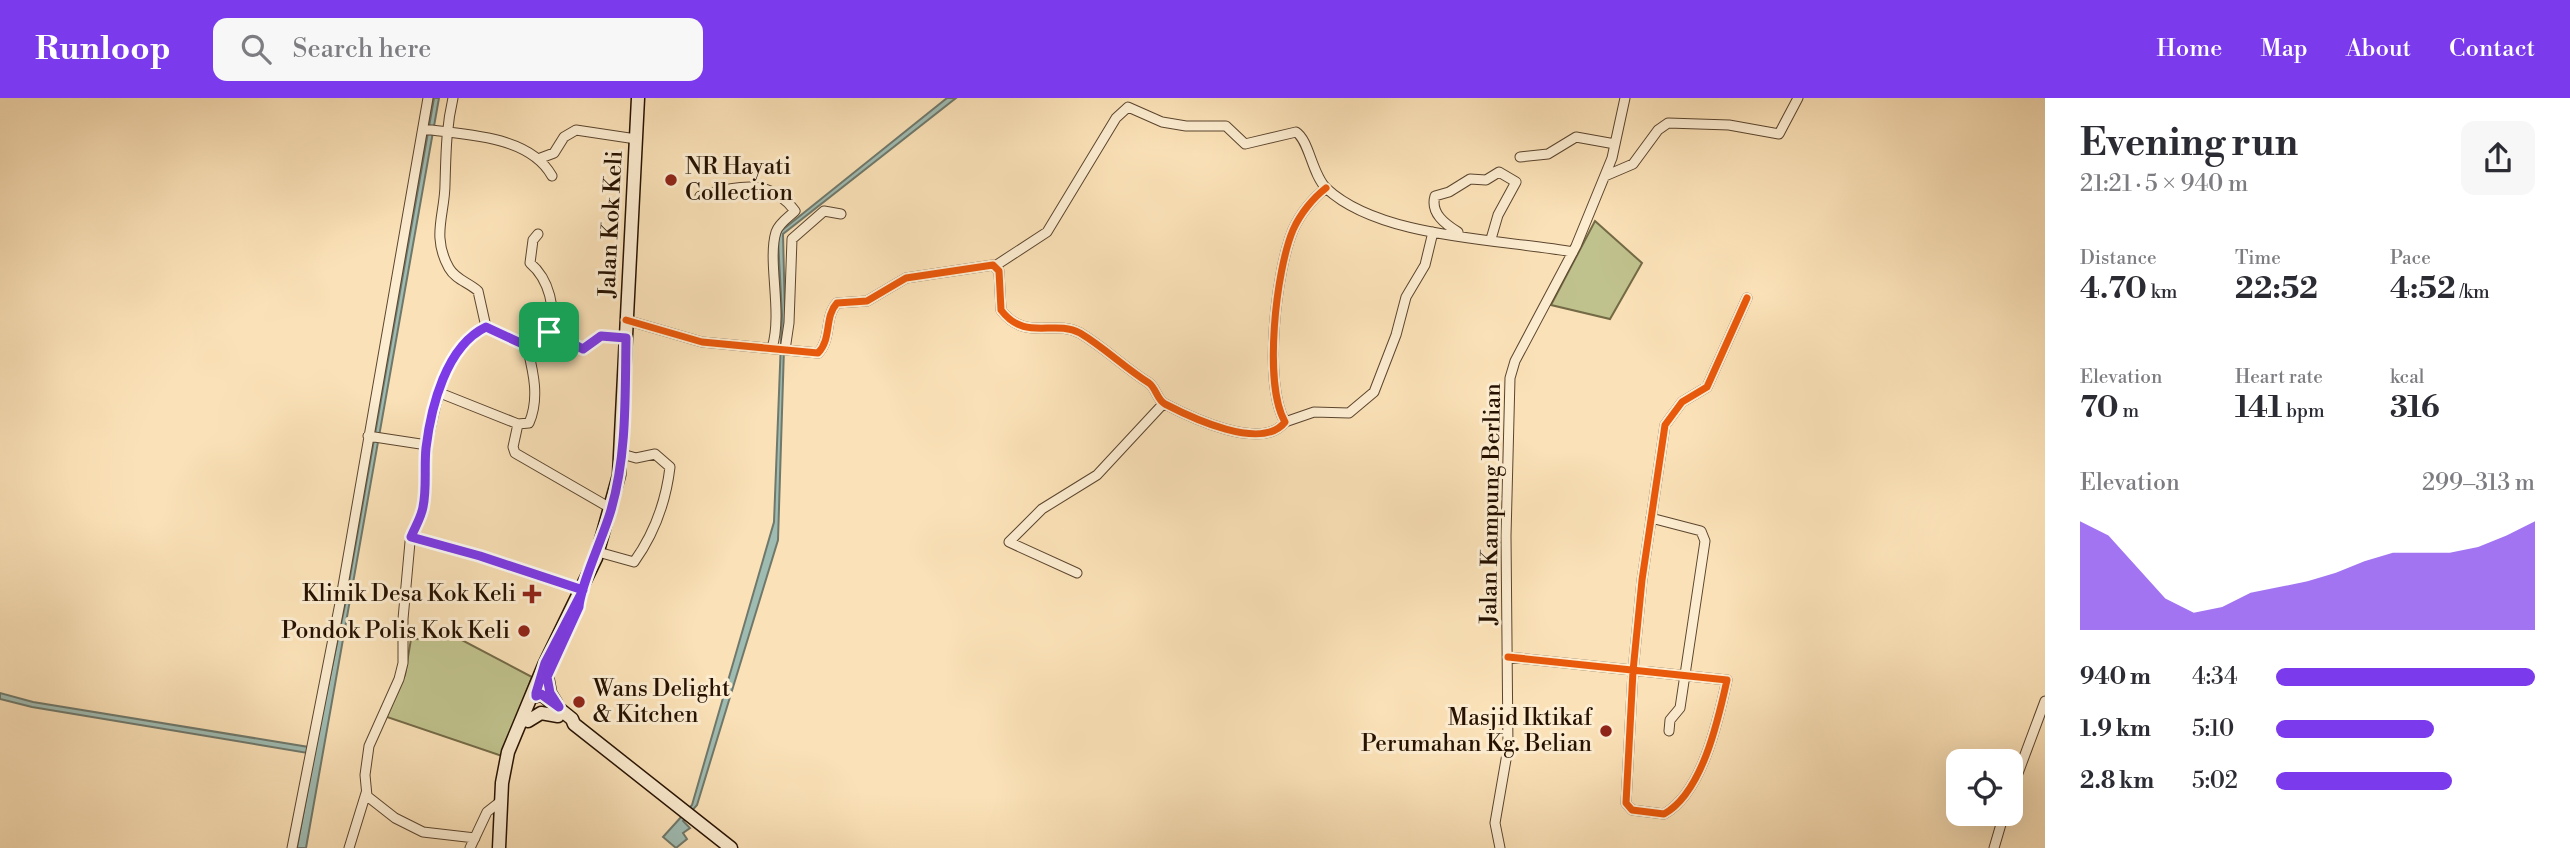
<!DOCTYPE html>
<meta charset="utf-8">
<style>
:root{--surface:#fff;--page:#f7f7f7;--text:#2b2b33;--muted:#7c7c81;--accent:#7c3aed}
body{margin:0;font-family:"Libre Bodoni",serif;background:var(--page);color:var(--text);height:100vh;display:flex;flex-direction:column;font-size:26px;white-space:nowrap}
*{box-sizing:border-box;margin:0}
p{font-size:23px;color:var(--muted)}
.icon{flex:none;width:38px;height:38px;fill:none;stroke:currentColor;stroke-width:2;stroke-linecap:round;stroke-linejoin:round}
.map{position:relative;flex:1;overflow:hidden}
.details{display:flex;flex-direction:column;background:var(--surface);width:525px}
.details>*{flex:none}
.tools{position:absolute;left:1946px;top:651px;display:grid;gap:14px}
.tools a{display:grid;place-items:center;width:77px;height:77px;border-radius:14px;background:var(--surface);box-shadow:0 7px 28px #0002;font-size:35px}
.pin{position:absolute;display:grid;place-items:center;width:60px;height:60px;color:#fff;margin:-30px;border-radius:14px;box-shadow:0 4px 10px #0006}
.round{display:grid;place-items:center;flex:none;width:74px;height:74px;border-radius:14px;background:var(--page)}
.headline{display:flex;align-items:center;justify-content:space-between;height:119px;padding:0 35px}
h1{font-size:38px;font-weight:800;line-height:52px}
.stats{display:grid;grid-template-columns:repeat(3,1fr);gap:10px;height:119px;padding:7px 35px}
.stats div{display:grid;align-content:center}
.stats b{font-size:30px;font-weight:800}
.stats small{font-size:19px;font-weight:400}
.stats p{font-size:19px}
.chart{height:196px;padding:14px 35px}
.chart p{display:flex;justify-content:space-between}
.chart svg{width:100%;height:126px;margin-top:7px;fill:var(--accent);opacity:.7}
ul{padding:0 35px;list-style:none;font-size:23px}
li{display:grid;grid-template-columns:112px 84px 1fr;align-items:center;height:52px}
li i{height:18px;border-radius:9px;background:var(--accent)}
header{display:flex;align-items:center;gap:42px;box-sizing:border-box;height:98px;padding:0 35px;background:var(--accent);color:#fff}
header strong{font-size:33px}
nav{display:flex;gap:38px;margin-inline-start:auto;font-size:24px}
.search{width:490px;height:63px;background:var(--page);display:flex;align-items:center;gap:18px;box-sizing:border-box;padding:0 24px;border-radius:14px;color:var(--muted);font-size:26px}
main{display:flex;flex:1;min-height:0}
.map>svg:first-child{display:block}
.green{fill:#c0c28d;stroke:#736a46;stroke-width:2}
.water{fill:#9fbcb3;stroke:#6f786b;stroke-width:2}
.lines{fill:none;stroke-linecap:round;stroke-linejoin:round}
.street-casing{stroke:#5b452e;stroke-width:11}
.secondary-casing{stroke:#261100;stroke-width:15}
.street{stroke:#fcecd0;stroke-width:9}
.secondary{stroke:#fcecd0;stroke-width:12}
.cycleway-casing{stroke:#fcecd0;stroke-width:11}
.cycleway{stroke:#e8590c;stroke-width:7}
.route-casing{stroke:#fff;stroke-width:14}
.route{stroke:#7c3aed;stroke-width:9}
.poi-dot{fill:#8f2418;stroke:#fcecd0;stroke-width:2.5}
.labels{text-anchor:middle;dominant-baseline:central;stroke-width:6;stroke-linejoin:round;paint-order:stroke}
.poi-label{font-size:23px;fill:#261100;stroke:#fcecd0;text-anchor:end}
.street-label{font-size:23px;fill:#261100;stroke:#fcecd0}
</style>
<header>
<strong>Runloop</strong>
<div class="search"><svg class="icon" aria-label="search" viewBox="0 0 24 24"><circle cx="10" cy="10" r="6"/><path d="M15 15l6 6"/></svg>Search here</div>
<nav><a>Home</a><a>Map</a><a>About</a><a>Contact</a></nav>
</header>
<main>
<div class="map">
<svg width="2045" height="750" viewBox="0 0 2045 750">
<rect width="100%" height="100%" fill="#fbe1b7"/>
<filter id="stains"><feTurbulence type="fractalNoise" baseFrequency=".00286" numOctaves="4"/><feColorMatrix values="0 0 0 0 .2 0 0 0 0 .09 0 0 0 0 .02 0 0 0 .5 -.17"/></filter>
<radialGradient id="worn" r=".72"><stop offset=".6" stop-color="#630" stop-opacity="0"/><stop offset="1" stop-color="#630" stop-opacity=".3"/></radialGradient>
<path class="green" d="M1595,123L1642,165L1610,221L1551,207Z
M411,541H460L532,579L502,658L384,618L405,577Z"/>
<path class="water" d="M434,0H439L306,750H297L314,656L32,609L0,601V595L33,604L315,650L345,507Z
M947,0H956L783,136L785,218L778,442L697,707L683,723L690,730L683,735L687,741L676,750L663,739L692,707L774,424L782,217L778,142L781,133Z"/>
<g class="lines">
<g class="street-casing">
<path id="street" d="M453,0C446,30 446,55 445,86C445,116 431,138 449,170C456,182 468,184 478,193L486,229
M423,31C465,37 529,37 552,78
M1520,59L1548,56L1576,39L1615,46
M538,61L554,55L564,39L576,32L636,41
M1605,78L1633,66L1658,32L1668,25L1729,27L1779,36L1798,0
M700,98C736,89 769,78 795,113C789,119 779,125 776,134C767,163 783,214 772,250
M1458,134C1445,126 1430,115 1435,98L1449,94L1470,81L1486,82L1499,74L1516,84L1498,117L1491,141
M538,136L533,142L530,165C549,181 557,212 549,235
M995,168L1047,134L1116,20L1128,9L1162,24L1186,28H1226L1245,46L1296,34C1309,42 1312,76 1326,90C1380,141 1502,141 1573,154
M626,222L702,244L818,255C832,241 824,219 837,205L867,203L906,180L993,167L999,173L1001,212C1025,244 1053,221 1080,235C1105,250 1125,270 1149,285C1156,290 1157,302 1165,306C1190,319 1262,354 1285,324C1263,286 1276,172 1293,132C1300,116 1313,100 1326,90
M486,229L527,248
M785,252L789,225L792,141L824,113L841,116
M440,295L518,326L513,349L515,355L612,411
M1285,324L1314,314L1349,315L1374,294L1396,237L1406,199L1425,167L1433,134
M518,326L529,325C540,300 533,273 527,248L534,237L549,235L583,251L601,238L626,241
M368,338L427,347L424,407L410,444L403,521V565L399,581L369,648L365,677L367,698L395,720L423,734L475,740
M427,347C435,306 445,249 486,229
M1651,420L1701,433L1705,443L1680,610L1670,622L1669,633
M411,439L480,458L583,492
M598,454L634,464C654,436 666,403 670,369L655,356L636,360L622,356
M1077,475L1009,444L1042,411L1097,377L1163,306
M1508,559C1581,567 1654,574 1727,582C1718,623 1702,695 1664,716L1632,712L1626,705L1633,573L1642,482L1665,327L1682,304L1707,289L1747,200
M2011,694L2045,603
M292,750L340,505L428,0
M349,750L366,695
M470,750L487,714L501,703
M1500,750L1495,725L1508,650L1506,438L1510,280L1515,263L1576,148L1612,60L1625,0
M1994,750L2004,716"/>
</g>
<g class="secondary-casing">
<path id="secondary" d="M547,579L550,595L556,605
M536,598L541,596L572,621L574,626L731,750
M528,623L541,615L558,618
M499,750L502,685L508,654L545,565L596,460L619,377L638,0"/>
</g>
<use href="#street" class="street"/>
<use href="#secondary" class="secondary"/>
<g class="cycleway-casing">
<path id="cycleway" d="M626,222L702,244L818,255C832,241 824,219 837,205L867,203L906,180L993,167L999,173L1001,212C1025,244 1053,221 1080,235C1105,250 1125,270 1149,285C1156,290 1157,302 1165,306C1190,319 1262,354 1285,324C1263,286 1276,172 1293,132C1300,116 1313,100 1326,90
M1508,559C1581,567 1654,574 1727,582C1718,623 1702,695 1664,716L1632,712L1626,705L1633,573L1642,482L1665,327L1682,304L1707,289L1747,200"/>
</g>
<use href="#cycleway" class="cycleway"/>
</g>
<g class="lines">
<g class="route-casing">
<path id="route" d="M549,234L583,251L601,238L626,240C625,297 627,357 611,412C604,437 580,488 579,509L547,579L550,595L559,609L541,596L536,598V595L545,565L583,492L480,458L411,439C415,429 421,420 423,409C427,390 424,370 426,350C431,309 446,248 486,229L527,248L536,235L549,234"/>
</g>
<use href="#route" class="route"/>
</g>
<g class="poi-dot">
<circle cx="671" cy="82" r="7"/>
<path d="M528.5 485.5h7v7h7v7h-7v7h-7v-7h-7v-7h7z"/>
<circle cx="524" cy="533" r="7"/>
<circle cx="579" cy="604" r="7"/>
<circle cx="1606" cy="633" r="7"/>
</g>
<g class="labels">
<g class="poi-label">
<text x="685" y="69" text-anchor="start">NR Hayati<tspan x="685" dy="26">Collection</tspan></text>
<text x="516" y="496">Klinik Desa Kok Keli</text>
<text x="510" y="533">Pondok Polis Kok Keli</text>
<text x="593" y="591" text-anchor="start">Wans Delight<tspan x="593" dy="26">&amp; Kitchen</tspan></text>
<text x="1592" y="620">Masjid Iktikaf<tspan x="1592" dy="26">Perumahan Kg. Belian</tspan></text>
</g>
<g class="street-label">
<text transform="translate(611 126) rotate(-87)">Jalan Kok Keli</text>
<text transform="translate(1491 406) rotate(-89)">Jalan Kampung Berlian</text>
</g>
</g>
<rect width="100%" height="100%" filter="url(#stains)"/>
<rect width="100%" height="100%" fill="url(#worn)"/>
</svg>
<div class="tools">
<a><svg class="icon" aria-label="locate" viewBox="0 0 24 24"><circle cx="12" cy="12" r="6"/><path d="M12 2v4M12 18v4M2 12h4M18 12h4"/></svg></a>
</div>
<div class="pin" style="left:549px;top:234px;background:#1e9e55"><svg class="icon" aria-label="arrive" viewBox="0 0 24 24"><path d="M6 21V4h12l-3 4 3 4H6"/></svg></div>
</div>
<section class="details">
<div class="headline"><div><h1>Evening run</h1><p>21:21 · 5 × 940 m</p></div><a class="round"><svg class="icon" aria-label="share" viewBox="0 0 24 24"><path d="M12 15V3M7 8l5-5 5 5M5 13v7h14v-7"/></svg></a></div>
<div class="stats">
<div><p>Distance</p><b>4.70<small> km</small></b></div>
<div><p>Time</p><b>22:52</b></div>
<div><p>Pace</p><b>4:52<small> /km</small></b></div>
</div>
<div class="stats">
<div><p>Elevation</p><b>70<small> m</small></b></div>
<div><p>Heart rate</p><b>141<small> bpm</small></b></div>
<div><p>kcal</p><b>316</b></div>
</div>
<div class="chart"><p><span>Elevation</span>299–313 m</p>
<svg viewBox="0 0 160 44" preserveAspectRatio="none"><path d="M0 44V6L10 11L20 22L30 33L40 38L50 36L60 31L70 29L80 27L90 24L100 20L110 17L120 17L130 17L140 15L150 11L160 6V44z"/></svg>
</div>
<ul>
<li><b>940 m</b>4:34<i style="width:100%"></i></li>
<li><b>1.9 km</b>5:10<i style="width:61%"></i></li>
<li><b>2.8 km</b>5:02<i style="width:68%"></i></li>
</ul>
</section>
</main>
